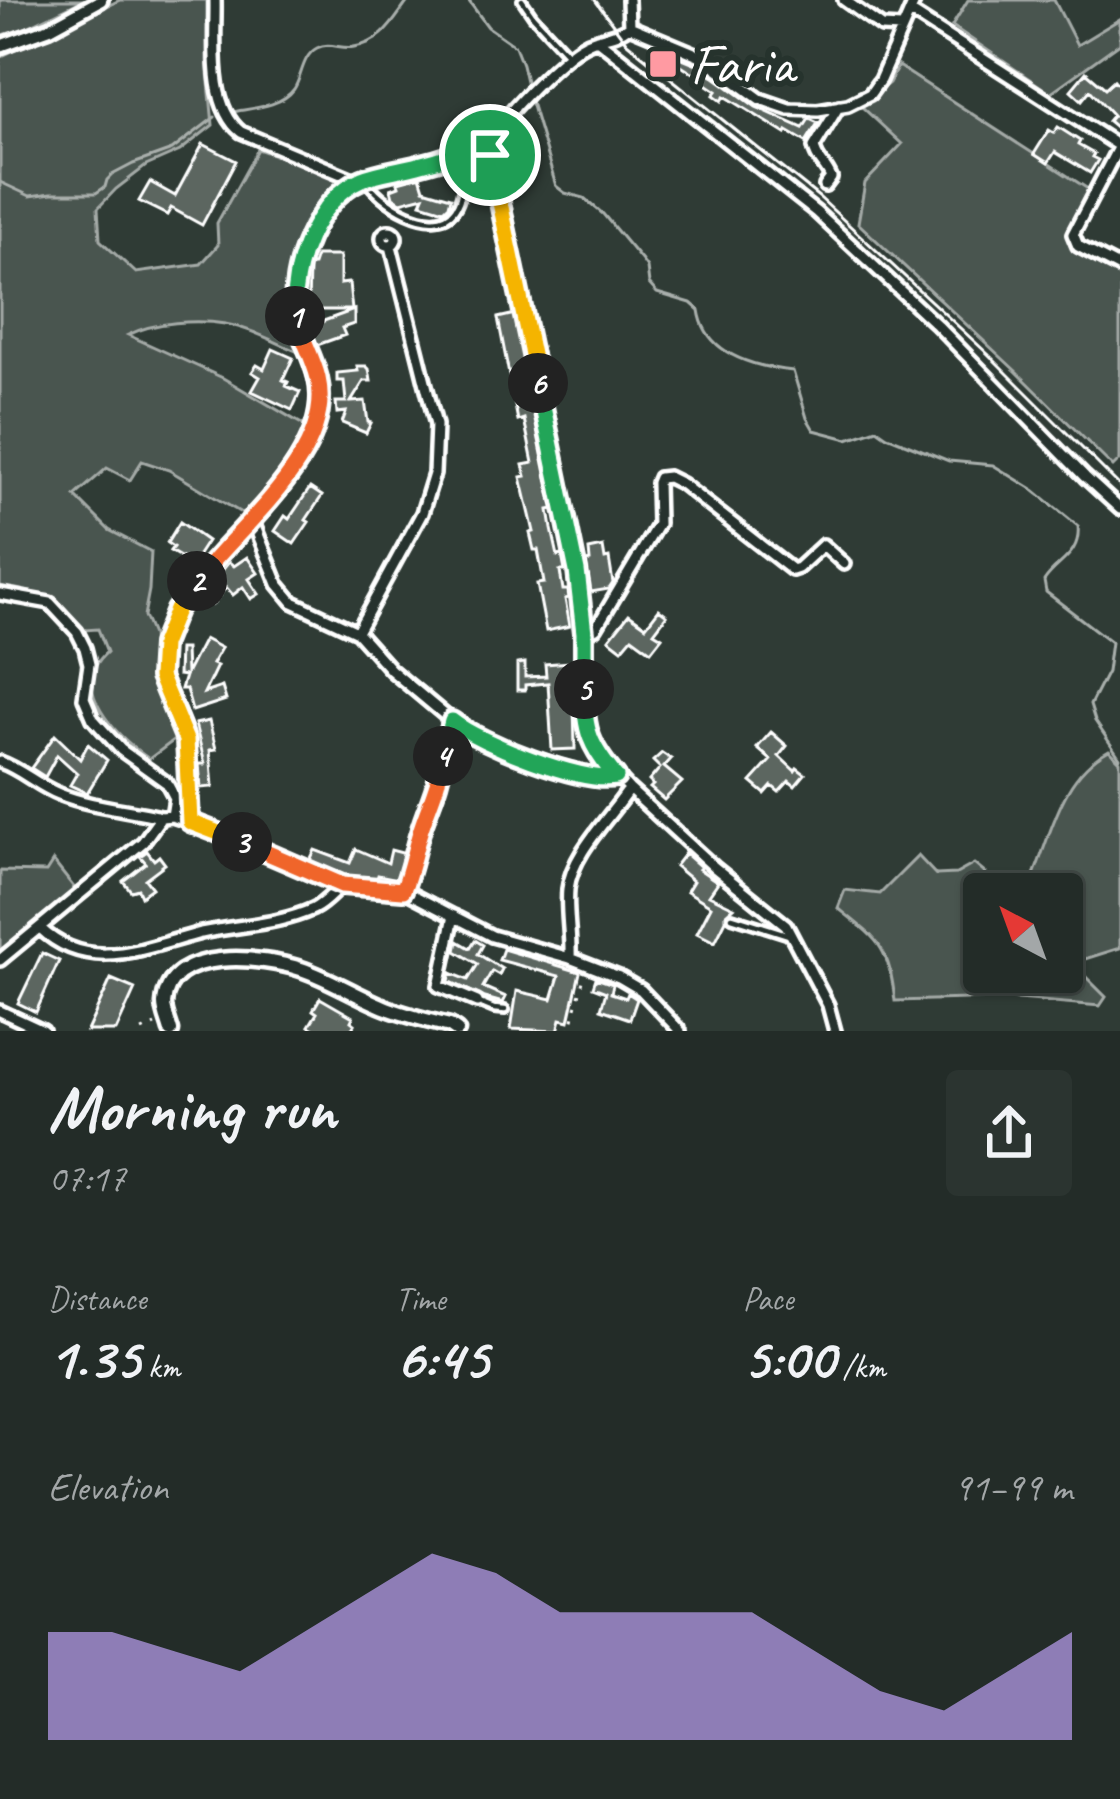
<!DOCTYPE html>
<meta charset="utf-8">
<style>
:root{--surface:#232c28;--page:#2b3430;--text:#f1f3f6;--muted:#a3a7a8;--line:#404845;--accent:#bca0f2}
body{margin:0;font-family:Caveat,sans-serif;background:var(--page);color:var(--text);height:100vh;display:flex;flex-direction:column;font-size:45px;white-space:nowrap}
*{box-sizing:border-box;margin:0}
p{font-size:39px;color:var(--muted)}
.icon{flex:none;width:66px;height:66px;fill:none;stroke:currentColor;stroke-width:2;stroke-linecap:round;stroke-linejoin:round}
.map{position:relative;height:1031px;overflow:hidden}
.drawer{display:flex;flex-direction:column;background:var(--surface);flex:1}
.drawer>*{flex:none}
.needle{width:78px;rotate:319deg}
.controls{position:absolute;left:963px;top:873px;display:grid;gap:24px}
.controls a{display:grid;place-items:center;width:120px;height:120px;border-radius:12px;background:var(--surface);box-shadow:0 3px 9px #0004,0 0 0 3px var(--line);font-size:60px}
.pin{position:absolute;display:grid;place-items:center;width:102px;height:102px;color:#fff;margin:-51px;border:6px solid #fff;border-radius:50%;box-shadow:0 3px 12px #0007}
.km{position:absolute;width:60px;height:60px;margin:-30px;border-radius:50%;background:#222;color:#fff;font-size:33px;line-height:60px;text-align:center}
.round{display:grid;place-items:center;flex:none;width:126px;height:126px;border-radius:12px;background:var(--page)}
.summary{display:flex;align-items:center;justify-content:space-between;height:204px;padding:0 48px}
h1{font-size:66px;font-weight:700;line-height:90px}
.figures{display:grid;grid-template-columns:repeat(3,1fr);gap:18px;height:204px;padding:12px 48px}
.figures div{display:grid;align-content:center}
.figures b{font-size:60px;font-weight:700}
.figures small{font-size:33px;font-weight:400}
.figures p{font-size:33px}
.chart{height:336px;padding:24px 48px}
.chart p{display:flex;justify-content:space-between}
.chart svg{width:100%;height:216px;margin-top:12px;fill:var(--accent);opacity:.7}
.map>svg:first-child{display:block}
.green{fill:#4a544f;stroke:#a4aaa7;stroke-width:3;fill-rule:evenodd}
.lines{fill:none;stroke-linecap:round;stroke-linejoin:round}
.stream{stroke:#a9afac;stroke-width:3}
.building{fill:#5b6661;stroke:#fff;stroke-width:3}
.service-casing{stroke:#fff;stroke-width:14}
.minor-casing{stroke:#fff;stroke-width:18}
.tertiary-casing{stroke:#fff;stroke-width:20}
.secondary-casing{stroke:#fff;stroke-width:21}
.path{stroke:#fff;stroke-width:3;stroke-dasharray:3 9;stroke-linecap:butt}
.service{stroke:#26332d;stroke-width:4.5}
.minor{stroke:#26332d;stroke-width:9}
.tertiary{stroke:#26332d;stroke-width:10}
.secondary{stroke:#26332d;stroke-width:12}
.rail{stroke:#fff;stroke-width:3}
.split-1-casing{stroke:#fff;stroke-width:24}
.split-2-casing{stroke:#fff;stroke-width:24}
.split-3-casing{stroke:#fff;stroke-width:24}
.split-4-casing{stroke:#fff;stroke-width:24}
.split-5-casing{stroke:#fff;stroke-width:24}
.split-6-casing{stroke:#fff;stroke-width:24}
.split-7-casing{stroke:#fff;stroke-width:24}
.split-1{stroke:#22a559;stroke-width:15}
.split-2{stroke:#f0652b;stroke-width:15}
.split-3{stroke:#f5b400;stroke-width:15}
.split-4{stroke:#f0652b;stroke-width:15}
.split-5{stroke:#22a559;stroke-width:15}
.split-6{stroke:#22a559;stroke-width:15}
.split-7{stroke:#f5b400;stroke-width:15}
.poi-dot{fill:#ff9aa2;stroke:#26332d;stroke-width:4.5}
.labels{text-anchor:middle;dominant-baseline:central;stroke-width:12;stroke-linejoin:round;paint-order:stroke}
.poi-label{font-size:57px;fill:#fff;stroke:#26332d;text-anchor:start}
</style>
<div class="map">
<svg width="1120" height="1031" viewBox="0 0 1120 1031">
<rect width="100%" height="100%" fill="#2f3b35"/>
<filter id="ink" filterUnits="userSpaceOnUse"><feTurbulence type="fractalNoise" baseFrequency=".00833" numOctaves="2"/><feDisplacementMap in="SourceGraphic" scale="24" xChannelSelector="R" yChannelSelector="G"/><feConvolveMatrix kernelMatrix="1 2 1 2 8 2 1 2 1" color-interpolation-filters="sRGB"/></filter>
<g filter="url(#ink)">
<path class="green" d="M0,0H83L25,28L0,36Z
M120,0H207V61L213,125L180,151L146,166L116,189L98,208L100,240L136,273L201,264L218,245L217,223L258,149L346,180C291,227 278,285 299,352C276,343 250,328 225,324C197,319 153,322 128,335L223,378L305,426C291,459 268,489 243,514L169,470L142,461L130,480L107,468L75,496L109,530L151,552L149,590L144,616L152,635L155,672L181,735L149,759C118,737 66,688 107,652L98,629L84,630C53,596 45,594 0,586V57Z
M968,0H1054L1077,45L1120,19V43L1050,93L952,26Z
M898,66L1088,189L1067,235C1078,256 1099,263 1120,273V460L1113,467L1017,372L858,223L865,183L902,144L860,105L889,83Z
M1109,750L1120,761V948L1072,963L1106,997L1100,1006L1006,998L895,1001C889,946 879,941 838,908L845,890L880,894L918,856L936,875L956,874L974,864L998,884L1028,889C1051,840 1057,778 1109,750ZM984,894H1062V972H984Z
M53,861L76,890L0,953V871L46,872Z"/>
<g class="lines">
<path class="stream" d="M468,0L488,27L515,46L522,64L528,90
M530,99L556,186L565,193L584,198L603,214L642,261L647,268L649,284L657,293L691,303L699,310C705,354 754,367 793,371L807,418L814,430L848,439L877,429L887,436L949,461L993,465L1034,490L1078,526C1081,556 1057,561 1044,581L1046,592L1111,642L1107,672L1090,705L1095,721L1120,758
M232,112C252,108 281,107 294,89C302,77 302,56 317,48C330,41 341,50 354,47C384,42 393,21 409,0
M0,182L30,196L52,193H96L105,187L107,180L112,175L133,164L172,150L215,117"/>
</g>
<path class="building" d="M668,52L697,64L756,107L803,128L809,119L818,123L806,142L787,131L786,134L725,96L722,101L714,95L717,91L705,83L706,81L675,61L667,71L659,64Z
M1086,72L1105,88L1114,80L1120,87V131L1108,121L1113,115L1090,90L1082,100L1071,90Z
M1058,127L1080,141L1078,145L1094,154L1092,157L1098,160L1090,173L1055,152L1048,163L1034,154L1049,130L1054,133Z
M203,144L236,161L202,225L171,208L167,215L139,201L150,182L175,196Z
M420,176L424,189L451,197L449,205L444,210L421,203L424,196L401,202L393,197L391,189L399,186L398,182Z
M316,256H340V284L349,283L352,310H308L309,265H313Z
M354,310V324L342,328L345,335L317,345L310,326Z
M515,314L554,509L549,510L552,529L558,556L562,555L565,571H560L563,590H568L569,598L565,599L570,626L546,631L537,584L544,583L538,550H534L530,533L534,532L521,477L526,476L523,465L533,463L524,419L518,421L498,318Z
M273,349L293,358L283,380L288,382L286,386L300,392L292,410L252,391L260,377L252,372L257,365L264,369Z
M357,366H366L369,369L371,381H364L351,402L365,401L368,422L371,423L366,433L342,423L346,412L337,413L336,402H346L344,381H337V373L358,371Z
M310,488L322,496L306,520L309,522L294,544L275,531L285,516L289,519Z
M180,522L207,541L192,564L170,551L173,547L167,543Z
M603,547L605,559L609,558L613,583L609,589L591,592L586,562L590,561L589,550Z
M247,557L258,573L249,579L259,594L251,599L243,587L233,595L226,587L212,605L200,597L229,562L234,566Z
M659,609L667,615L654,632L662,637L651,651L632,637L622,649L609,639L629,614L646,626Z
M204,639L221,648L212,664L217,666L204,693L222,687L226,700L192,711L186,689H181L185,676L178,675L179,649H185L186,674Z
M570,662V702H574L575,749L552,750L548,683L525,685V690H517V664L525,663V677L546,676L545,664Z
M209,721L216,749L210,750L213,787L201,788L199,764H205L195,724Z
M771,732L787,746L779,756L795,771L797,768L805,774L795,786L789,781L779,792L772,786L765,794L751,782L771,760L757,748Z
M55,735L80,759L88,744L107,760L87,793L70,785L77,773L57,755L45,777L31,768Z
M662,753L671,759L664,767L682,782L664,800L650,788L653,785L649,781L660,768L653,761Z
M356,849L388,863L391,850L406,854L398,879L378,875L377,879L344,876L309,862L315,850L350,863Z
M147,851L154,860L159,856L165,864L145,879L152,888L141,896L138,889L131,891L123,881L146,863L140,856Z
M685,853L701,867L699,869L718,882L709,895L734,907L726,914V920L715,942L697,933L711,906L687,891L693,881L675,866Z
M475,940L483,945L478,954L502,969L499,975L492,971L483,987L506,997L503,1003L485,998L449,981L451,973L468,980L478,964L456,951L458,941L470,948Z
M503,949L580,972L569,1021L561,1019L558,1031L511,1029L517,991L552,999L559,976L499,960Z
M42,953L59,961L36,1012L18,1003Z
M596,978L613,984L611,993L626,998L628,993L637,999L630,1019L601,1009L606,992L593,987Z
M111,979L135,989L116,1031H87Z
M320,998L353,1017L351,1021L355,1024L350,1031H317L309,1026L317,1013L313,1010Z"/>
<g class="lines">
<g class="service-casing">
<path id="service" d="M522,0L533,16L569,55
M366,179C377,201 435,238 455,209C465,195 464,167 467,151
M732,917L789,935
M477,1002L494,1009L505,1010"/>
</g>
<g class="minor-casing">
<path id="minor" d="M215,0C216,39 207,105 241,132L358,181
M628,0L629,26
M844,0L882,27L901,28
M910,12L1120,147
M629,26C616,37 599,36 585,44C561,56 502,117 489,140L577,571L584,633V721L598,755L629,789L714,867L786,925L828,1005L835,1031
M629,26L701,56L760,99L789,109L818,110L848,105L870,94L880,80L915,0
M597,39L816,212L937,325L1085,477L1120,509
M1120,144L1073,234L1078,246L1120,268
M825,186L831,178C826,165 816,160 814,147L839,106
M382 238a7 7 0 1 1 14 0a7 7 0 1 1-14 0Z
M253,522L278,584L293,602L357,632L391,670L464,731L505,750L563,768L596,777H616
M0,594L50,603L77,632L85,648L89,664L84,698L93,719L121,750L167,783L175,798L172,816
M357,632L422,513L434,474L436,425L391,246
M584,633L596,628L658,524L657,483L659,478L668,477L682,484L792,570L798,568L823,545L844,564
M0,762C21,769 38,786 59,794C92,807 127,809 161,817L172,816L190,822L342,885L403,890L492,936L570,958L619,977L641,990L680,1031
M190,822C190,795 191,765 186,739C178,704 153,683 163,644C184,559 282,519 310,437C328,387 311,370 297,323C283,276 315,204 358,181C373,173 395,171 412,167C439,160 464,152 489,140
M403,890L412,867L423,821L435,796L452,721
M454,916L439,986L477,1002
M40,928C89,975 146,947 201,933C238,925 278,925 313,909C324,904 333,893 342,885
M570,958C571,935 566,912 568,889C572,853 609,819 629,789
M0,960L143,842L161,817
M0,1011L43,1031"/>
</g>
<g class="tertiary-casing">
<path id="tertiary" d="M0,46L50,28L101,0"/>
</g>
<g class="secondary-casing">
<path id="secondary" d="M171,1031C169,1023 164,1012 164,1004C168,945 264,957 301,969C331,979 358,997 387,1008C408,1016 429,1021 450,1026L457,1031"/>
</g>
<path class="path" d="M142,1031L155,1025
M570,1031L585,973"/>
<use href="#service" class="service"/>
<use href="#minor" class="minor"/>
<use href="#tertiary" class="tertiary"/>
<use href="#secondary" class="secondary"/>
<path class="rail" d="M595,0L627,43L820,198L988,354L1120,486"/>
</g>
</g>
<g class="lines" filter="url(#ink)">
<g class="split-1-casing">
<path id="split-1" d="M295,316C289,269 316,199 362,179C379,172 400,170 418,165C443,159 466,151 489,140L490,155"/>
</g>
<g class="split-2-casing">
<path id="split-2" d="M197,581C236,528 336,455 318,378C313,357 301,337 295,316"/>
</g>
<g class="split-3-casing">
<path id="split-3" d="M197,581L176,610L162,645L160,677L186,740L190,822L242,842"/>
</g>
<g class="split-4-casing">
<path id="split-4" d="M242,842L342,885L403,890C412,868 415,845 423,823C431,800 440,781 443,756"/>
</g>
<g class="split-5-casing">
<path id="split-5" d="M443,756L452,721C479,743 583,784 616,777C590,746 584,731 584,689"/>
</g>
<g class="split-6-casing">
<path id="split-6" d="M538,383L577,571L584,633V689"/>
</g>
<g class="split-7-casing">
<path id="split-7" d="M490,155L538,383"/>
</g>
<use href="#split-1" class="split-1"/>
<use href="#split-2" class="split-2"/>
<use href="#split-3" class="split-3"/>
<use href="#split-4" class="split-4"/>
<use href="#split-5" class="split-5"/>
<use href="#split-6" class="split-6"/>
<use href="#split-7" class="split-7"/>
</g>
<rect class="poi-dot" x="648" y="49" width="30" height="30" rx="6"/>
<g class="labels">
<g class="poi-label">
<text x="690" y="64">Faria</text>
</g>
</g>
</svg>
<div class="controls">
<a><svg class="needle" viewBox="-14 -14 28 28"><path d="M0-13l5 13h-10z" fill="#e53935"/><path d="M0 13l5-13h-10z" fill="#a3a7a8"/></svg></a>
</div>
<div class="pin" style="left:490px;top:155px;background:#1e9e55"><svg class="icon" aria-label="arrive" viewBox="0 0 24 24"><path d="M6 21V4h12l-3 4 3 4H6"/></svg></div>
<b class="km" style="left:295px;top:316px">1</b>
<b class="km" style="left:197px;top:581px">2</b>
<b class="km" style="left:242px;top:842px">3</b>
<b class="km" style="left:443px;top:756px">4</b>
<b class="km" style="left:584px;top:689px">5</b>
<b class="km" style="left:538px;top:383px">6</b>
</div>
<section class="drawer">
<div class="summary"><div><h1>Morning run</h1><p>07:17</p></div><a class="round"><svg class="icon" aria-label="share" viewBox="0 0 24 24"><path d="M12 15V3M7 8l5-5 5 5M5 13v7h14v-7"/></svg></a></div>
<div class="figures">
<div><p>Distance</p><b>1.35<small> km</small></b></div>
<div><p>Time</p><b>6:45</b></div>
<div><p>Pace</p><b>5:00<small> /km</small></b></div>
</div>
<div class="chart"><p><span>Elevation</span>91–99 m</p>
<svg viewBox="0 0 160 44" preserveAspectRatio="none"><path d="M0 44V22L10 22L20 26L30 30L40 22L50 14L60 6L70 10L80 18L90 18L100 18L110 18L120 26L130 34L140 38L150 30L160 22V44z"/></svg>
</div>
</section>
